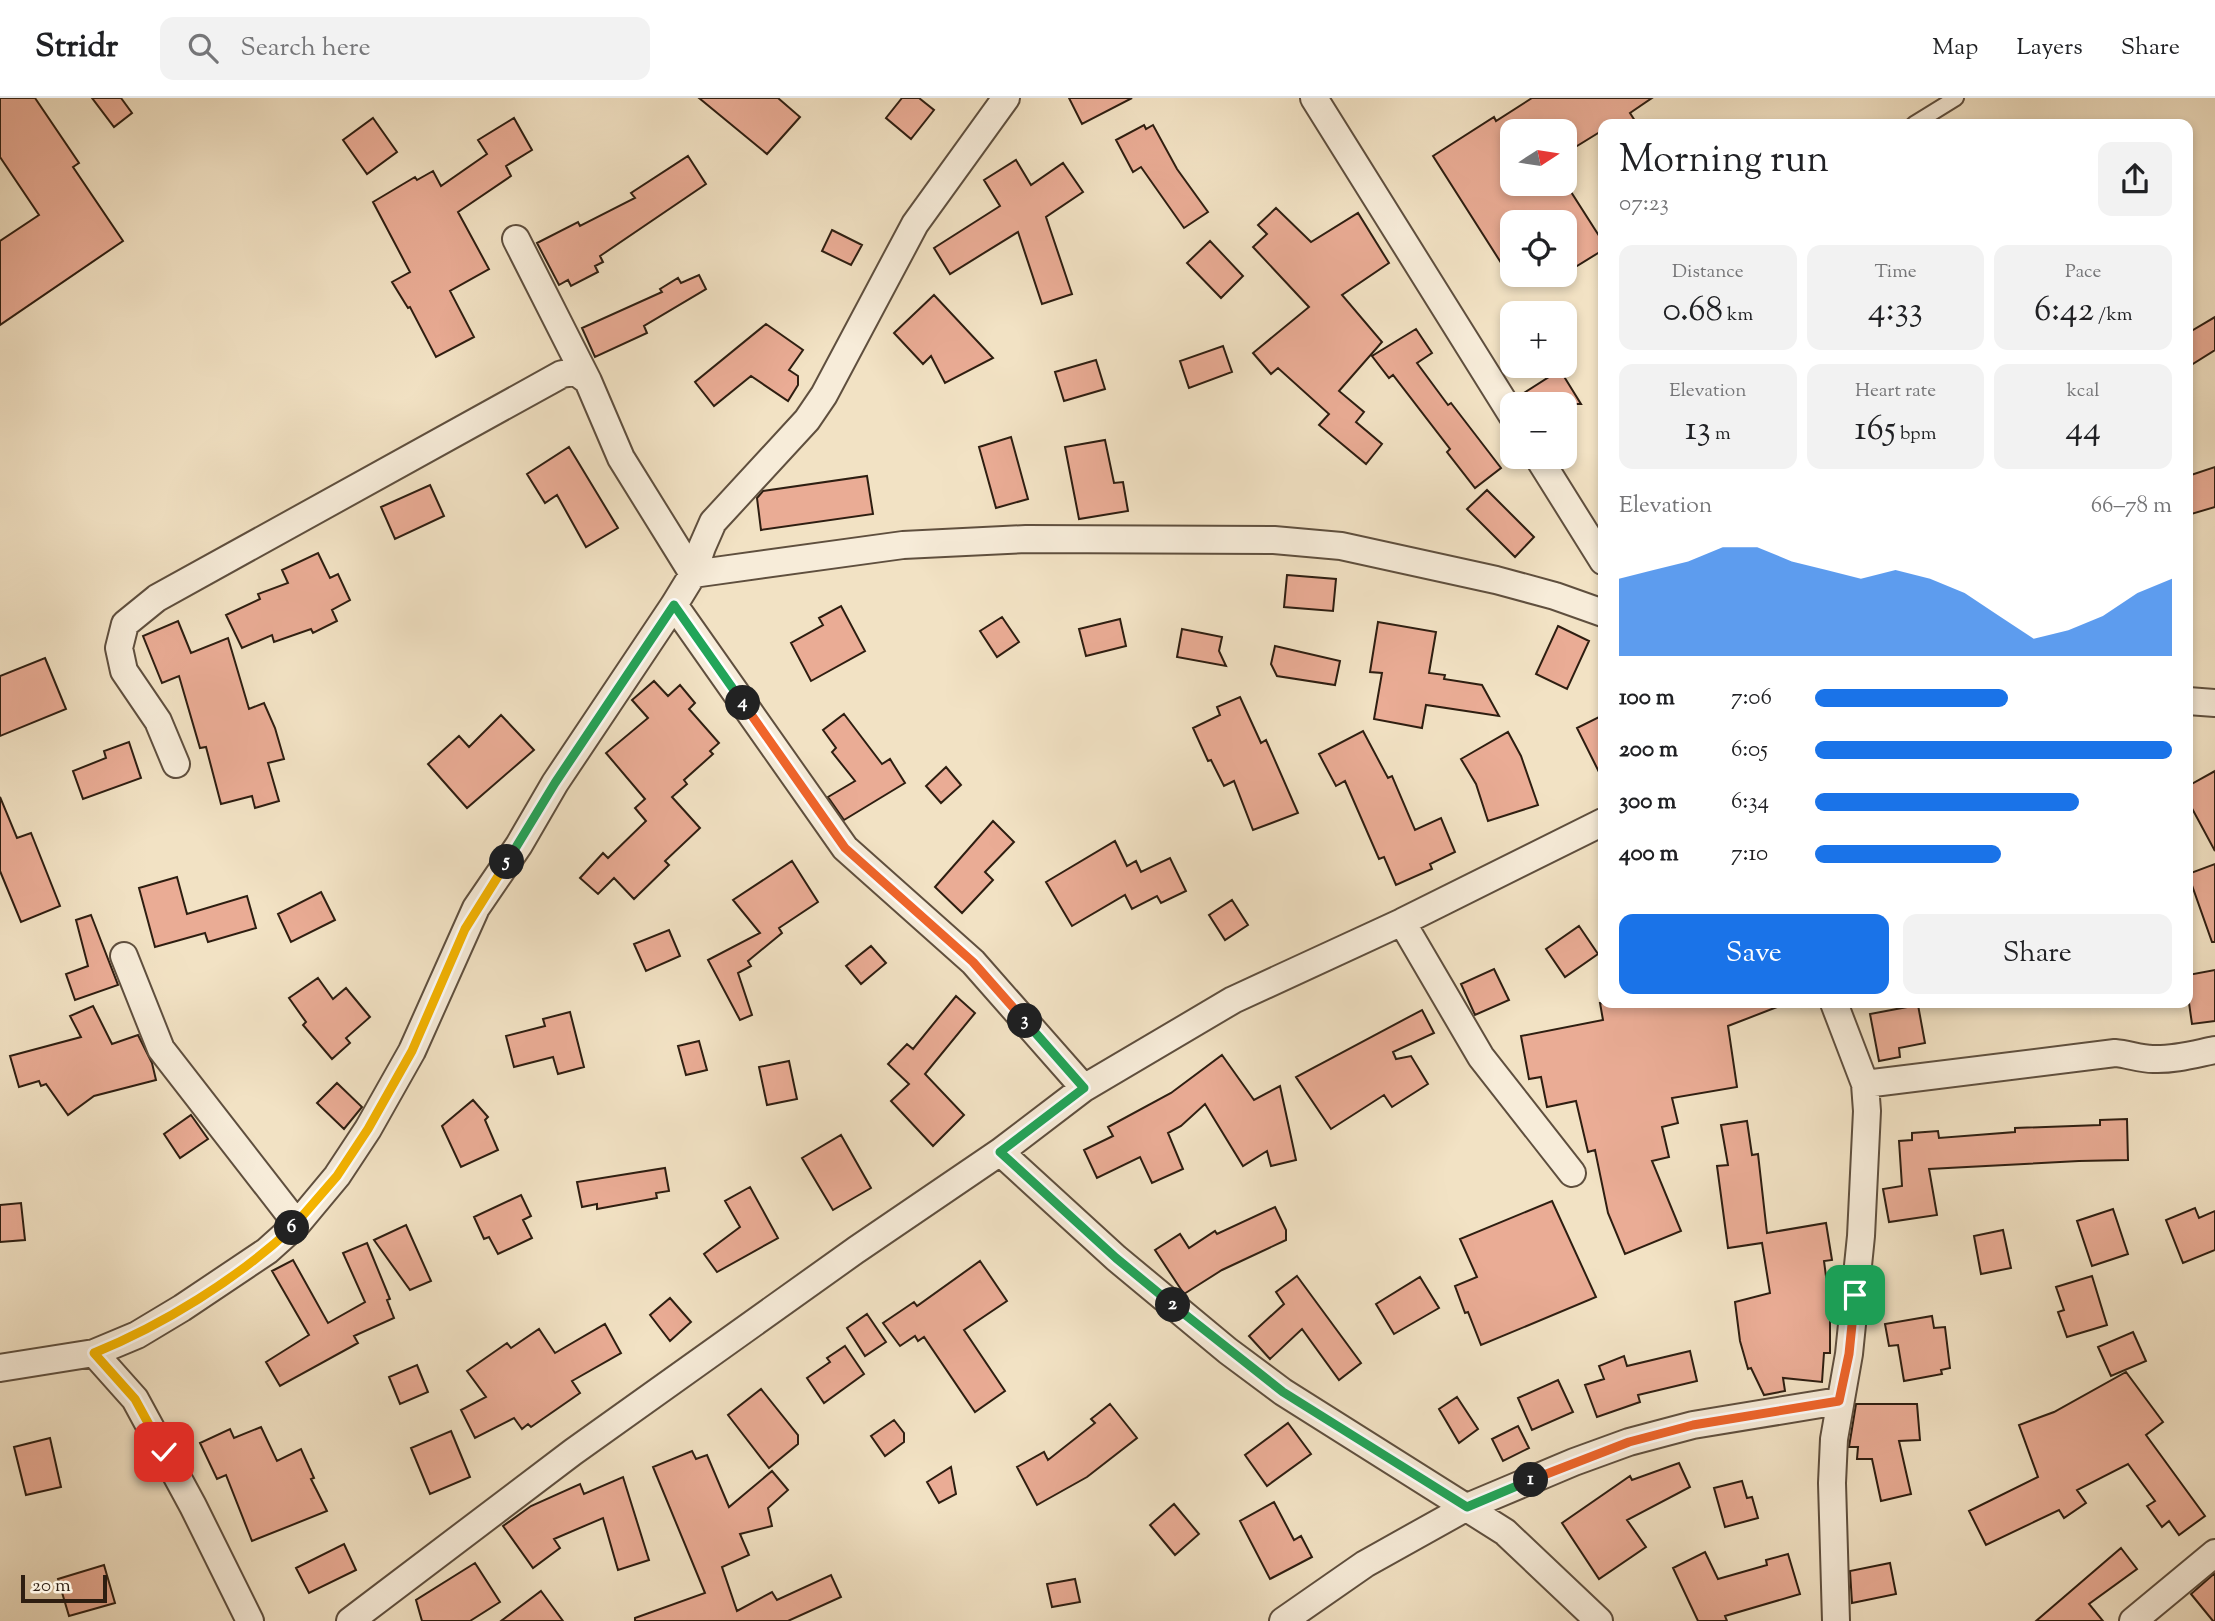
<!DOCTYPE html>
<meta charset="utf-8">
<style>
:root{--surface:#fff;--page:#f2f2f2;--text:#202124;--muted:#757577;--line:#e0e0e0;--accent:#1a73e8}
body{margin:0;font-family:"Sorts Mill Goudy",serif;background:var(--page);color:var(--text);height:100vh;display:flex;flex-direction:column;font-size:26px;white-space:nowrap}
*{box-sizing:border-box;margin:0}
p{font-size:23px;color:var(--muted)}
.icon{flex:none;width:38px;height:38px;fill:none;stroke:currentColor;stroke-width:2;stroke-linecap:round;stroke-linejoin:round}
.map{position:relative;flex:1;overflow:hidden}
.details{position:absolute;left:1598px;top:21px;width:595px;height:889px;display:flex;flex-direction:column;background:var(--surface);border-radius:14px;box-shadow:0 4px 10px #0003}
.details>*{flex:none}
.needle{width:46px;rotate:78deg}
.buttons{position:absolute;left:1500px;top:21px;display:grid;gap:14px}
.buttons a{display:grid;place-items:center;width:77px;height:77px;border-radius:14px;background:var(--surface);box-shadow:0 4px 10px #0003;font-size:35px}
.scale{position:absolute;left:21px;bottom:18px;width:86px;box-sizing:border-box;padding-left:7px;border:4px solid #2e1e11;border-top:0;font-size:19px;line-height:24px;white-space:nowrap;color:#2e1e11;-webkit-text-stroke:5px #f7ecd9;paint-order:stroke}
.pin{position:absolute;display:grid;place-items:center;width:60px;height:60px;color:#fff;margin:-30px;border-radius:14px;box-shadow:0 4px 10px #0006}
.km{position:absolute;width:35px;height:35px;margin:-18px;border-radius:50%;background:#222;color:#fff;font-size:19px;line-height:35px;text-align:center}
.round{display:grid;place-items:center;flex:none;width:74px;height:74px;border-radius:14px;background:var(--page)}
.head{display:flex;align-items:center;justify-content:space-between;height:119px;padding:0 21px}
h1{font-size:38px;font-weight:600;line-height:52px}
.figures{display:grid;grid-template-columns:repeat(3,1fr);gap:10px;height:119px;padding:7px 21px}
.figures div{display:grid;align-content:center;border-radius:14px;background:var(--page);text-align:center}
.figures b{font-size:35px;font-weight:600}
.figures small{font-size:19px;font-weight:400}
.figures p{font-size:19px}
.chart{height:196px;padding:14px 21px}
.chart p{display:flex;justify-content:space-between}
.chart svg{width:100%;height:126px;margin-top:7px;fill:var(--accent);opacity:.7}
.primary-button{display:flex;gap:14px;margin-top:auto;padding:14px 21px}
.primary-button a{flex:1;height:80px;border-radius:14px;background:var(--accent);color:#fff;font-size:28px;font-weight:600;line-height:80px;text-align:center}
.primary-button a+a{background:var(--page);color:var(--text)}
ul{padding:0 21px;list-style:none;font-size:23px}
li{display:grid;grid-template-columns:112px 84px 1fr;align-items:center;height:52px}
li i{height:18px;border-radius:9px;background:var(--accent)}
header{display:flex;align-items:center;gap:42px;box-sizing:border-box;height:98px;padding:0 35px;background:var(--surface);border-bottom:2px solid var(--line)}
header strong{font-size:33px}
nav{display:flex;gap:38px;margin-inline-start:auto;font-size:24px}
.search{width:490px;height:63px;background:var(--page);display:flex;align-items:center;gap:18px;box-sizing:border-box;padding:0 24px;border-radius:14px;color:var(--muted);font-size:26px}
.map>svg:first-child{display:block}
.building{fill:#eaac95;stroke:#2e1e11;stroke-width:2}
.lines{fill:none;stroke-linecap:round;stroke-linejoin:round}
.service-casing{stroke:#5f4f3e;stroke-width:18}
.minor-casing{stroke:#5f4f3e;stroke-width:30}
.service{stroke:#f7ecd9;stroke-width:14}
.minor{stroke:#f7ecd9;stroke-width:26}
.split-1-casing{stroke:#fff;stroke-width:14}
.split-2-casing{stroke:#fff;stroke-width:14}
.split-3-casing{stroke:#fff;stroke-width:14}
.split-4-casing{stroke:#fff;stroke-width:14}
.split-5-casing{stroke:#fff;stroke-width:14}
.split-6-casing{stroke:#fff;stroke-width:14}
.split-7-casing{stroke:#fff;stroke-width:14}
.split-1{stroke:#f0652b;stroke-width:9}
.split-2{stroke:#22a559;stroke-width:9}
.split-3{stroke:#22a559;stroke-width:9}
.split-4{stroke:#f0652b;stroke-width:9}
.split-5{stroke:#22a559;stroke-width:9}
.split-6{stroke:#f5b400;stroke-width:9}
.split-7{stroke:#f5b400;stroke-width:9}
</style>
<header>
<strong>Stridr</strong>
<div class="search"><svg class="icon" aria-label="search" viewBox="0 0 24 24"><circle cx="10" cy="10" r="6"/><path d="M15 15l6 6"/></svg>Search here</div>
<nav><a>Map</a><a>Layers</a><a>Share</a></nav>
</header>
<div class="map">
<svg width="2215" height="1523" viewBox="0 0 2215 1523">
<rect width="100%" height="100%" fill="#f2e2c4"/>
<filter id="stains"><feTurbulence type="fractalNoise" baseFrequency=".00286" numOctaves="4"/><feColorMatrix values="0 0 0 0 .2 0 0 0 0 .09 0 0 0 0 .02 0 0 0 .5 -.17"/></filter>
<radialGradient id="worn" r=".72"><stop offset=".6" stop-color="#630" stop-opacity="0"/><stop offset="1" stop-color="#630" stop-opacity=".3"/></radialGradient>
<path class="building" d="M0,0H35L79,65L73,69L123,143L0,227V143L39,117L0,59Z
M92,0H121L132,15L114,29Z
M699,0H778L800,19L767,56Z
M902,0H919L934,12L911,41L886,20Z
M1069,0H1132L1082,26Z
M1532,0H1652L1630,15L1637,26H1603V32L1564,56V33H1512V86H1564V83L1603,144V152L1564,176V124H1512V182L1433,58L1494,19L1496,23Z
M373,20L397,54L367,76L343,42Z
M514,20L532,52L506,68L511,78L458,114L489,171L450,193L474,239L436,259L410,209L408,210L392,184L410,174L373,104L415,79L417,82L433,73L441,88L487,56L478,42Z
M1144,27L1146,31L1153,27L1177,71L1208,114L1184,130L1141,69L1133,74L1116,42Z
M688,58L706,86L600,158L603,164L595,168L598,174L571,188L568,182L559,187L537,145L578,124L580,128L635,100L631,95Z
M1016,62L1031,87L1063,65L1083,94L1046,119L1072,196L1042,206L1018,134L950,176L934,150L1000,108L984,82Z
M1276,110L1311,144L1358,115L1389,165L1342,197L1382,244L1339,293L1364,314L1356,324L1382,346L1366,366L1319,327L1329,316L1278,270L1271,276L1253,255L1309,209L1253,149L1267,136L1258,127Z
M832,132L862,147L851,167L822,153Z
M1210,143L1243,178L1221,200L1187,165Z
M699,177L706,191L644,228L647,235L595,259L582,230L662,194L660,191L678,180L681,185Z
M934,197L993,260L945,285L931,258L923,266L894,235Z
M2215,219V252L2188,269V235Z
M766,226L803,252L789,272L798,278V287L788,303L751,278L714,308L695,284Z
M1416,231L1432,255L1417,265L1448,307L1451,305L1501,370L1475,390L1447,354L1450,351L1393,277L1389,280L1372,258Z
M1223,248L1232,274L1189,290L1180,263Z
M1096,262L1105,291L1064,303L1055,274Z
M1560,272L1581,306H1524L1519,298Z
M1011,339L1028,401L996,410L979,349Z
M1105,342L1114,385L1123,384L1128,413L1079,421L1065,349Z
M569,349L618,430L586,449L557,397L545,405L527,376Z
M2215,369V409L2188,417V378Z
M867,378L873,416L761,432L757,400L763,393Z
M430,387L444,418L395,441L381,409Z
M1487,392L1534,439L1515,459L1467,411Z
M318,455L330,480L338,476L350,502L332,512L337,523L313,535L311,531L274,544L272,537L242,550L226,517L260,501L258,496L288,485L282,472Z
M1287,477L1336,481L1333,513L1284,509Z
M841,508L865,553L811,583L791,545L823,527L819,520Z
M1002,519L1019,544L997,559L980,533Z
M1120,521L1126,548L1086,558L1079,531Z
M178,523L191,555L228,540L249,611L264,605L275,630L284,661L268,665L279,703L255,710L252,698L221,706L206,649L200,650L179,578L162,585L143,538Z
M1378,524L1436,534L1429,575L1445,577L1444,581L1482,587L1499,618L1426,607L1422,630L1374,621L1382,575L1370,574Z
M1558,528L1589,543L1567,591L1536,576Z
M1182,531L1222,539L1219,553L1226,568L1177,559Z
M1275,548L1340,563L1335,587L1277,578L1271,566Z
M45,560L66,611L0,638V578Z
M654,583L668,598L680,587L695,605L689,611L719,645L710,653L713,656L684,682L687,686L672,699L700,730L665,763L669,767L634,801L614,780L598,796L580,780L603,755L608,760L646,723L635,710L645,701L606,655L648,620L632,602Z
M1240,599L1261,645L1266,642L1298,715L1253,732L1234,683L1224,688L1211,662L1208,663L1193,630L1220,617L1217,609Z
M844,616L882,666L890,661L905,685L844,722L828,699L855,683L832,654L836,650L823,632Z
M501,617L534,652L467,710L428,666L459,638L469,649Z
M1603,617V682L1577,630Z
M1363,633L1388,680L1392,678L1415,732L1441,720L1455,754L1430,766L1432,771L1396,787L1384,759L1379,761L1345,683L1336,688L1319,656Z
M1508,634L1521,658L1538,707L1488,723L1476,686L1461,661Z
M129,644L141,680L83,701L73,673L106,660L104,653Z
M946,669L961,687L941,705L926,688Z
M2215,673V753L2188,703V688Z
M0,699L17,740L31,735L60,808L21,824L0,773Z
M993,723L1014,744L985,774L993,782L962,815L935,789Z
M1115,743L1127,768L1136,763L1141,774L1170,760L1186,793L1161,805L1157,798L1132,811L1125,797L1072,828L1046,784Z
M792,763L818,804L779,830L782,835L748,863L751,868L738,875L752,917L740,922L708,862L760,835L733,802Z
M2215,766V844H2212L2188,776Z
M177,779L187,816L247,798L256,830L208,844L205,835L155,849L139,790Z
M321,794L335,822L291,844L278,816Z
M1232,802L1248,827L1225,842L1209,817Z
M91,817L118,887L75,902L66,876L88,868L76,822Z
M1579,828L1598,856L1565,879L1546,851Z
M669,832L680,858L646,873L634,846Z
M871,848L886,865L861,886L846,868Z
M1494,871L1509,902L1475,917L1461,886Z
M2215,872V923L2192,926L2188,898V877Z
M318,880L333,901L346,890L370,919L346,940L350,945L332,961L303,927L306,924L289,900Z
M956,898L975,915L925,976L964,1017L933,1048L891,1003L909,986L888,966L907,946L913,951Z
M1600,905L1785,906L1728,928L1737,989L1672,1000L1678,1025L1662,1029L1669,1059L1652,1063L1681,1133L1625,1156L1608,1115L1595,1052L1588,1054L1576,1003L1547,1009L1541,979L1529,981L1521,938L1603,922Z
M1918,907L1925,945L1899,950L1900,959L1879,963L1870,916Z
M93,908L112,946L138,937L152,965L156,982L94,998L68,1017L46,986L41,988L39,983L19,989L10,958L81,939L70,918Z
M1422,912L1434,935L1393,954L1396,961L1411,958L1428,986L1392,1009L1384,997L1331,1031L1296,979Z
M570,914L584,969L558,976L553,959L514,969L506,938L545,928L543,921Z
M699,943L707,972L686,977L678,948Z
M1222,957L1254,1002L1280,988L1296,1062L1271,1068L1267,1053L1243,1068L1205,1006L1181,1028L1168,1035L1183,1071L1152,1085L1140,1059L1097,1080L1084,1052L1113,1038L1108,1029L1171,995Z
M789,963L797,1001L767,1007L759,969Z
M337,985L362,1009L344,1031L317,1005Z
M473,1002L488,1019L485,1022L498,1052L461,1069L442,1028Z
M191,1017L208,1041L180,1060L164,1036Z
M2127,1021L2128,1062L2079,1063L1929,1071L1937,1117L1889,1124L1883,1091L1902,1088L1899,1043L1912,1042V1035L1938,1033L1939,1040L2015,1034V1030L2100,1027V1022Z
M1747,1023L1752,1057L1758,1056L1767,1135L1826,1125L1832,1162L1824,1163L1830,1209V1255H1824L1822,1284L1783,1280L1785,1293L1764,1297L1751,1270L1748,1271L1740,1243L1735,1204L1770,1195L1762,1145L1728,1150L1717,1068L1728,1067L1721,1027Z
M841,1037L871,1090L833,1112L802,1060Z
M665,1070L669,1093L656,1095L657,1100L597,1111V1106L582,1109L577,1084Z
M750,1089L778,1140L717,1174L704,1156L740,1129L725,1103Z
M521,1097L531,1118L523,1122L532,1140L498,1156L489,1139L484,1141L474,1119Z
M1552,1103L1596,1199L1481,1247L1468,1214L1465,1215L1455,1188L1477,1179L1460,1141Z
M21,1105L25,1142L0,1144V1107Z
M1275,1109L1286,1132V1142L1222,1172L1184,1196L1155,1152L1180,1136L1189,1150L1215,1133L1217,1136Z
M2195,1110L2199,1120L2215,1113V1152L2183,1165L2166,1122Z
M2113,1111L2128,1156L2092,1168L2077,1123Z
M406,1127L431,1183L410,1192L374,1142Z
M2003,1132L2011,1170L1981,1176L1974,1138Z
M367,1145L390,1201L387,1202L394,1220L354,1238L358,1245L280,1288L266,1264L309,1237L272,1173L293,1162L328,1225L365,1204L343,1155Z
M980,1163L1007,1203L964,1232L1005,1293L975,1314L924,1239L918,1243L915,1238L900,1248L883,1225L914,1204L917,1208Z
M1297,1178L1361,1265L1339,1282L1302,1231L1270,1261L1249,1238L1284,1206L1276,1194Z
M2092,1178L2107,1227L2067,1239L2058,1214L2064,1212L2056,1189Z
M1420,1179L1439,1210L1394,1236L1376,1206Z
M670,1200L691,1224L670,1243L650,1217Z
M867,1216L886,1244L865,1258L847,1230Z
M1932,1218L1934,1230L1945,1229L1950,1270L1941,1272L1942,1276L1904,1283L1898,1247L1889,1248L1885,1226Z
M605,1226L621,1255L572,1283L580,1295L531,1329L528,1326L522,1331L514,1320L475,1340L461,1312L486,1299L467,1273L507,1245L511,1250L539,1231L555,1255Z
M2133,1234L2146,1263L2111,1278L2098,1249Z
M845,1248L864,1276L824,1305L807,1280L830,1264L827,1260Z
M1690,1253L1697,1283L1638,1297L1640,1304L1597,1319L1585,1287L1604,1281L1599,1268L1624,1258L1627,1268Z
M417,1267L428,1294L400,1306L389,1279Z
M2126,1274L2163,1324L2146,1337L2205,1418L2179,1437L2169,1423L2162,1429L2147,1408L2155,1403L2128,1366L2077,1392L2086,1405L2064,1420L2059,1412L1986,1447L1969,1413L2038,1379L2019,1327L2054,1314Z
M1558,1282L1573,1314L1532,1332L1518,1300Z
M761,1291L798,1337V1346L769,1370L728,1317Z
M1457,1299L1478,1331L1459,1345L1439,1311Z
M1110,1306L1137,1340L1087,1379L1037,1407L1017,1369L1044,1354L1048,1362L1095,1325L1091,1321Z
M1856,1306H1917L1920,1342L1899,1343L1911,1396L1881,1403L1872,1361H1857L1858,1349H1849Z
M894,1322L904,1335V1344L885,1358L871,1338Z
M1288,1325L1311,1356L1267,1388L1245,1357Z
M1518,1328L1529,1350L1503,1363L1492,1341Z
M261,1329L277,1363L301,1351L314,1380L311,1381L327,1413L252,1443L226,1377L217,1381L200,1345L230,1331L234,1340Z
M451,1333L470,1379L430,1396L411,1350Z
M50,1340L61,1389L26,1397L14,1349Z
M692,1353L696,1361L707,1357L729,1409L772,1373L788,1392L768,1410L772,1428L740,1436L749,1457L722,1469L737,1513L772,1494L777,1502L831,1477L841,1499L788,1523H635V1520L705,1495L653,1369Z
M1679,1365L1690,1389L1627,1422L1646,1449L1599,1481L1562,1425L1630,1378L1632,1382Z
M951,1369L956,1396L939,1405L927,1384Z
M623,1379L649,1462L618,1472L603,1420L554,1441L560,1450L533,1470L503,1428L531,1408L580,1386L584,1396Z
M1742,1383L1747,1400L1752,1399L1758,1420L1725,1429L1714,1390Z
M1274,1404L1294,1442L1301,1438L1312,1459L1270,1481L1240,1423Z
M1174,1406L1199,1436L1175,1457L1150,1427Z
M344,1446L356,1472L309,1495L296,1470Z
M2121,1450L2137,1471L2089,1506L2103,1523H2036Z
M1705,1454L1718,1481L1767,1467L1766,1462L1788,1456L1800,1496L1725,1518L1727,1523H1698L1673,1470Z
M475,1465L500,1504L470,1523H422L416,1502Z
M1890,1465L1896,1496L1852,1505L1850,1473Z
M104,1467L115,1505L69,1518L58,1481Z
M2215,1475V1523H2213L2191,1496Z
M1075,1481L1080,1504L1052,1509L1047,1486Z
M541,1493L563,1523H501Z"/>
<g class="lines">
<g class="service-casing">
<path id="service" d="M1914,26L1956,0"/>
</g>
<g class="minor-casing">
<path id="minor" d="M1314,0L1512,317
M516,141L588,283
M1538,359L1603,463
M674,507L845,750L973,864L1084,990
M2188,603L2215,605
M176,666L158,623L124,573L119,550L125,526L157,500L562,276L576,274L588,283L621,360L693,476L903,447L1026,441L1274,442L1341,448L1496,482L1555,498L1603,515
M1402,824L1481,959L1572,1075
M124,858L161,951L297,1126
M1834,905L1865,986L1867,1013L1861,1138L1849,1256L1834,1341L1832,1385L1836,1523
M1865,986L2115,955C2128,956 2140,961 2153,961C2174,962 2195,956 2215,952
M1000,1054L1116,1160L1228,1253L1283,1294L1505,1434L1599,1523
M94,1255L135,1301L193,1408L250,1523
M0,1270L94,1255L137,1237L182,1210L267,1153L297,1126L337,1078L368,1031L412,953L476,810L519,747L555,685L674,507L693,476L702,449L713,424L807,322L824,297L915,126L1006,0
M350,1523L573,1354L856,1152L1000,1054L1084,990L1233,902L1402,824L1603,724
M1283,1523L1365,1466L1467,1409L1574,1364L1629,1344L1693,1327L1839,1303
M2133,1523L2215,1455"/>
</g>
<use href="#service" class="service"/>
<use href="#minor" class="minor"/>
</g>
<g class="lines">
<g class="split-1-casing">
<path id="split-1" d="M1531,1382L1629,1344L1693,1327L1839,1303L1849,1256L1855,1197"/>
</g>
<g class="split-2-casing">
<path id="split-2" d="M1173,1207L1283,1294L1467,1409L1531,1382"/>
</g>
<g class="split-3-casing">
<path id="split-3" d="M1025,923L1084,990L1000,1054L1116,1160L1173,1207"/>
</g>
<g class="split-4-casing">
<path id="split-4" d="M743,605L845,750L973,864L1025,923"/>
</g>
<g class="split-5-casing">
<path id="split-5" d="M507,764L555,685L674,507L743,605"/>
</g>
<g class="split-6-casing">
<path id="split-6" d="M292,1130L337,1078L368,1031L412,953L465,831L507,764"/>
</g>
<g class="split-7-casing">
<path id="split-7" d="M164,1354L135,1301L94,1255C163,1227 237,1181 292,1130"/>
</g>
<use href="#split-1" class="split-1"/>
<use href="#split-2" class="split-2"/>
<use href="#split-3" class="split-3"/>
<use href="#split-4" class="split-4"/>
<use href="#split-5" class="split-5"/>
<use href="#split-6" class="split-6"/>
<use href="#split-7" class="split-7"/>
</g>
<rect width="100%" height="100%" filter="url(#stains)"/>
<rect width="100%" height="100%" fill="url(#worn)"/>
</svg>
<div class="buttons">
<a><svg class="needle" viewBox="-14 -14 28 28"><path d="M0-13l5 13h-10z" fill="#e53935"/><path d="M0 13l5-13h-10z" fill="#757577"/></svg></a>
<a><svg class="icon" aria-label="locate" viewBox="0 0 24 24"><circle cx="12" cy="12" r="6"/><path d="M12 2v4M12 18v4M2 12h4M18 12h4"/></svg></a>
<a>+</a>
<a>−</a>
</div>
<div class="scale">20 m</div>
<div class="pin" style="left:1855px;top:1197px;background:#1e9e55"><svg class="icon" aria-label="arrive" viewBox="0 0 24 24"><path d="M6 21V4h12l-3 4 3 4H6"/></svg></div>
<div class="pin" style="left:164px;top:1354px;background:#d93025"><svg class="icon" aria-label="check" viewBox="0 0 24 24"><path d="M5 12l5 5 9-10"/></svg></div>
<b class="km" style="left:1531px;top:1382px">1</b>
<b class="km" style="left:1173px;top:1207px">2</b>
<b class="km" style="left:1025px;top:923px">3</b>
<b class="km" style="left:743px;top:605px">4</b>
<b class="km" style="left:507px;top:764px">5</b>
<b class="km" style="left:292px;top:1130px">6</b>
<section class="details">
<div class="head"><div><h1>Morning run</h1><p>07:23</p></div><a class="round"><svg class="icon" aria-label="share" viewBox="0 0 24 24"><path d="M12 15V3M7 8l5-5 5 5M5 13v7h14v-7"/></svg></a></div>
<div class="figures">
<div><p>Distance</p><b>0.68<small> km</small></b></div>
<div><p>Time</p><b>4:33</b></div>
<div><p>Pace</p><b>6:42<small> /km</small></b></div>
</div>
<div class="figures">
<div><p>Elevation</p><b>13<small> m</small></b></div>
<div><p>Heart rate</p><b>165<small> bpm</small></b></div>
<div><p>kcal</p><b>44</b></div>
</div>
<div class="chart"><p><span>Elevation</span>66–78 m</p>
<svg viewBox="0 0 160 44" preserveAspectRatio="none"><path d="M0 44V17L10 14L20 11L30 6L40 6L50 11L60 14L70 17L80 14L90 17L100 22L110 30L120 38L130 35L140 30L150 22L160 17V44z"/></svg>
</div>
<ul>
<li><b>100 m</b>7:06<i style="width:54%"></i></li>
<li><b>200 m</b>6:05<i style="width:100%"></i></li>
<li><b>300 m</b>6:34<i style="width:74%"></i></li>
<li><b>400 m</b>7:10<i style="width:52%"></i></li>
</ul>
<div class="primary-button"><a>Save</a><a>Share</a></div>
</section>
</div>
